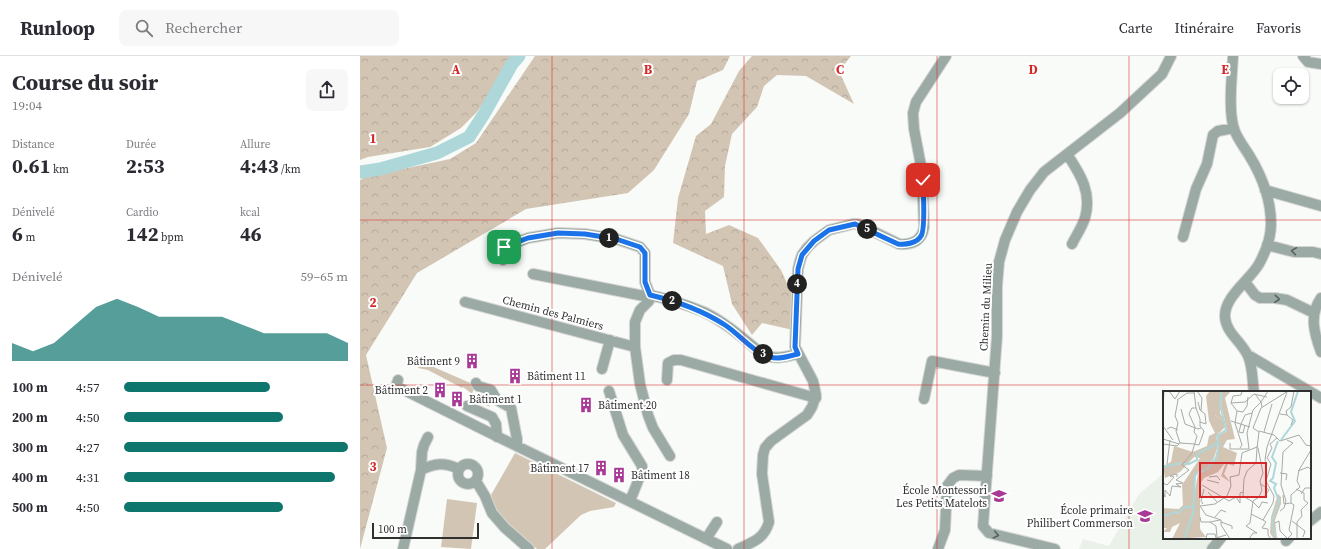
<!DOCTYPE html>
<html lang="fr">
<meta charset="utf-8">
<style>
:root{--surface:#fff;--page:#f7f7f7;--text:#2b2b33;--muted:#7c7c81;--line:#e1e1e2;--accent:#0f766e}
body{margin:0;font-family:"Source Serif 4",serif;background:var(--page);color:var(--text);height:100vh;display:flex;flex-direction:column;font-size:15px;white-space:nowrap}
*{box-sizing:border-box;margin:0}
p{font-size:13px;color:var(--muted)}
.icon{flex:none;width:22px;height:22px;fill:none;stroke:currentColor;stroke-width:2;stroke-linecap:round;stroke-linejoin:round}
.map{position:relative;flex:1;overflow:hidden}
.sheet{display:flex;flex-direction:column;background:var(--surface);width:360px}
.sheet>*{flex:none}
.fabs{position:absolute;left:913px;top:12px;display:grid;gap:8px}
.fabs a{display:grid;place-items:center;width:36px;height:36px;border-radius:8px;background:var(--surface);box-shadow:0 1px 3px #0004;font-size:20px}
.scale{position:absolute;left:12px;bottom:10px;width:107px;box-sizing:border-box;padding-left:4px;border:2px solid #2f302f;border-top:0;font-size:11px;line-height:14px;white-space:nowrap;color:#2f302f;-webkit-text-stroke:3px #fff;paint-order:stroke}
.pin{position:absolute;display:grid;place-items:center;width:34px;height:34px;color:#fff;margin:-17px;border-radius:8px;box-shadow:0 2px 6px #0006}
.km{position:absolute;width:20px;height:20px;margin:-10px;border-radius:50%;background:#222;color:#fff;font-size:11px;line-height:20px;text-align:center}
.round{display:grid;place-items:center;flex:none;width:42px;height:42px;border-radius:8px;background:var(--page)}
.summary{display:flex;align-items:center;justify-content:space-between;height:68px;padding:0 12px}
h1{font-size:22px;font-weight:700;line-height:30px}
.figures{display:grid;grid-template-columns:repeat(3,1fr);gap:6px;height:68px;padding:4px 12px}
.figures div{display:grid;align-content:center}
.figures b{font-size:20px;font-weight:700}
.figures small{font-size:11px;font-weight:400}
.figures p{font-size:11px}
.chart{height:112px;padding:8px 12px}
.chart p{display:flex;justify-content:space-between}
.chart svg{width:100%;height:72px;margin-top:4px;fill:var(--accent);opacity:.7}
ul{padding:0 12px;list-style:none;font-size:13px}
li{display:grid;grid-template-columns:64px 48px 1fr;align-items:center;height:30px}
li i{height:10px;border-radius:5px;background:var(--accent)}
header{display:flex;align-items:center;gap:24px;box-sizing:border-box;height:56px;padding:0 20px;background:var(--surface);border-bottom:1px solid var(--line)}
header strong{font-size:19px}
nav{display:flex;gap:22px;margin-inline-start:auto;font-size:14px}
.search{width:280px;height:36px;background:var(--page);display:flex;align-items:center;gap:10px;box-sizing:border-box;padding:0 14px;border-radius:8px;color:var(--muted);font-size:15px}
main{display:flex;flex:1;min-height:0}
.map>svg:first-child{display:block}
.built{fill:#eaf1e8}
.grass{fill:#d3c5b4}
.forest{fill:url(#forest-crowns)}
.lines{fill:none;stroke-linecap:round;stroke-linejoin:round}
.river{stroke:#aed7da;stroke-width:13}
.minor-casing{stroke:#d5d6d4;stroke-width:12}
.minor{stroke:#9baaa4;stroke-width:10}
.oneway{stroke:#5a615e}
.route-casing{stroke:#fff;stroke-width:8}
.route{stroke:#1a73e8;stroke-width:5}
.grid{fill:none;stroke:#d62828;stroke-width:1;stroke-opacity:0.55}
.labels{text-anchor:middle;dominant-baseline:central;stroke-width:4;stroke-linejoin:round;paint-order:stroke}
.street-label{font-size:11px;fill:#2f302f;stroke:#fff}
.poi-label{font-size:11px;fill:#2f302f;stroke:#fff;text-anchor:end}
.inset-river{fill:none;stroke:#aed7da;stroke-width:2}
.inset-road{fill:none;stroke:#a8aaa8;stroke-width:1}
.view{fill:#d62828;fill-opacity:0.15;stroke:#d62828;stroke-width:2}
.inset-edge{fill:none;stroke:#2f302f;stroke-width:2}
.grid-label{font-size:13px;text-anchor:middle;font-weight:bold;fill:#d62828;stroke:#fff;stroke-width:4;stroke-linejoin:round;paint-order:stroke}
</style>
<header>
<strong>Runloop</strong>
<div class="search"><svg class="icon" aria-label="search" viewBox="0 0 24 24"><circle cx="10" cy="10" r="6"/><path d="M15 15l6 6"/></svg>Rechercher</div>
<nav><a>Carte</a><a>Itinéraire</a><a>Favoris</a></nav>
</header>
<main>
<section class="sheet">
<div class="summary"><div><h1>Course du soir</h1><p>19:04</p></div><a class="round"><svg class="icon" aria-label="share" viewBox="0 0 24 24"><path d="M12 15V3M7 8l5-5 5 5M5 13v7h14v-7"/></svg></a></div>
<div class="figures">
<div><p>Distance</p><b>0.61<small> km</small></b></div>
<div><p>Durée</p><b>2:53</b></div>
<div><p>Allure</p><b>4:43<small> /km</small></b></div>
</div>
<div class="figures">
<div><p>Dénivelé</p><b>6<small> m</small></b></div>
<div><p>Cardio</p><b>142<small> bpm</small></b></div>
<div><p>kcal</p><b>46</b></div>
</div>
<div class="chart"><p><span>Dénivelé</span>59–65 m</p>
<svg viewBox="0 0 160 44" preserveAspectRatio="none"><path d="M0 44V33L10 38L20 33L30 22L40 11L50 6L60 11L70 17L80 17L90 17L100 17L110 22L120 27L130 27L140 27L150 27L160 33V44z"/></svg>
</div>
<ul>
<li><b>100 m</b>4:57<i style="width:65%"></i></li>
<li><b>200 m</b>4:50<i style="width:71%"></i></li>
<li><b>300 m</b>4:27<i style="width:100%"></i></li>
<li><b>400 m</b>4:31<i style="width:94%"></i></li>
<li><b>500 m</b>4:50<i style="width:71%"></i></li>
</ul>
</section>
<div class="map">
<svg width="961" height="493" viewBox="0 0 961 493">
<defs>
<pattern id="forest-crowns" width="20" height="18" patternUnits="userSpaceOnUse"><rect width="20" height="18" fill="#d3c5b4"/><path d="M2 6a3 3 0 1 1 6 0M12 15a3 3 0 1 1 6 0" fill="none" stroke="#b5aa9b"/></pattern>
</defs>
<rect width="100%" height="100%" fill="#f9fbf8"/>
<path class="built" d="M804,417V482H855L846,493H719L723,483L749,490L779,438Z"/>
<path class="grass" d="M62,306L115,329L112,338L125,342L130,351L109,341L111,337L103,331L102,332L68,314L58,312Z
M155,397L256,447L254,451L230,455L221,459L185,493H177L141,461L135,452L131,439Z
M87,443L117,447L111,493L81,491Z"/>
<path class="forest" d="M0,0H151L135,30L117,56L101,72L70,91L8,101L0,104Z
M175,0H370L363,14L337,25L329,58L294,114L268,137L166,153L57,217L6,299L27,392L0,493V124L5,121L90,103L116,87Z
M392,0H491L479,15L494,48L446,20L417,19L404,30L397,51L372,78L365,110L364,141L345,155L346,178L369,169L398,182L421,214L433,241V274L402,267L392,279L372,248L363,210L313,187L318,142L336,80L351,68L379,15Z"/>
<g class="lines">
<path class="river" d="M0,116L20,113L77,97L109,81L124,58L152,8L159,0"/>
<g class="minor-casing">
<path id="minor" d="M873,0C872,20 868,54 874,73C877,82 884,91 889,99C902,120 911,144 911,168C911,181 905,197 899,208C889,225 864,241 865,261C866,277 882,286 888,300C893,311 892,324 894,336
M943,0L948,6L961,8
M707,98C721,119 732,137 725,162C722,171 716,180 712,188
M905,134L961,150
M823,181L836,133L847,108L853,79L858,75L874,72
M907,189L934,196H953L961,198
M143,204L145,191L168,182L198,177L225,178L256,183L280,191L285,197V226L290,239
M173,218L289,241
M885,226L895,239L900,242H915L927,244L954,257
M290,239L289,245L280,254L275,266V291L280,328L288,359L293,372L310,400
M290,239C308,243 327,249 344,256C365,266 384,283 402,298C415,304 424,301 438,298
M961,242C949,259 954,277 961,296
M105,246L275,291
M888,299L961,342
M242,313L250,284
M38,324L36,330L126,375L367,493
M307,324L308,307L314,304H321L456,342
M116,327L118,330L131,334L137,344L151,352L157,383V390
M249,335L263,379L282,410V415L270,445
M564,343L572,305L635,317
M107,350L132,361L136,368L137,381
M98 418a10 10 0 1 1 20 0a10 10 0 1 1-20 0Z
M61,414C75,407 84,406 99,413
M116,425L125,440L132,457L145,472L169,493
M950,465L961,456
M346,483L357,466
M926,485L929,482
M43,493L61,414L62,396L64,389L68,381
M378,493C393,486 404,483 409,466L402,418L403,399L405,392L411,385L447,359L452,351L456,339L453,325L435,291L438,213L440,205L442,199L447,192L454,185L469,174L493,168H498L539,188C552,189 562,185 564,171L562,115L554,73L553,57L556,46L586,0
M578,493L585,474L587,430L593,422L599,419L627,420
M695,493L629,477L623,470L637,280V230L639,206L645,184L657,156L670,134L684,116L760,57L802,18L811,0
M852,493L861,482"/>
</g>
<use href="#minor" class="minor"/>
</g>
<defs><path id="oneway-chevron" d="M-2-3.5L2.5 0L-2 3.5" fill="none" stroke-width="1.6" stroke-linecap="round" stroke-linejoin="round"/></defs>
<g class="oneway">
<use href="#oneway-chevron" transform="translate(934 195) rotate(-172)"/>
<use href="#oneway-chevron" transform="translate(917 243) rotate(5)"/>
<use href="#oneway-chevron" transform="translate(636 479) rotate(13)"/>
</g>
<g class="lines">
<g class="route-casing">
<path id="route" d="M144,191L168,182L198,177L225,178L256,183L280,191L285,197V226L290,239C316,245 342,254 365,269C379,278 394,297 410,301C419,304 429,300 438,298L435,291L438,213L442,199L454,185L469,174L495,168L538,188C546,189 557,187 561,180C566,173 563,135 563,124"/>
</g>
<use href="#route" class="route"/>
</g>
<path class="grid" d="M192,0V493M384,0V493M577,0V493M769,0V493M0,164H961M0,329H961"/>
<defs>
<g id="building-bare" transform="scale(1.2)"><path d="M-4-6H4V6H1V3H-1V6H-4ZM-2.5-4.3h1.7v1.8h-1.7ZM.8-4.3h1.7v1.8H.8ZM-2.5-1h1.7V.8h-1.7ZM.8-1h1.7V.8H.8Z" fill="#a83996" stroke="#fff" stroke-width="2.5" paint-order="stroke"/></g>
<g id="school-bare" transform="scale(1.2)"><path d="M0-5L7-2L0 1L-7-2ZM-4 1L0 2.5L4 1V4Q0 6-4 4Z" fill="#a83996" stroke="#fff" stroke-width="2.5" paint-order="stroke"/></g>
</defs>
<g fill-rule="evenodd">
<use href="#building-bare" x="112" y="305"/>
<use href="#building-bare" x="155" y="320"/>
<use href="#building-bare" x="80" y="334"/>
<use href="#building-bare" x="97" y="343"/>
<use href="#building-bare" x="226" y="349"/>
<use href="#building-bare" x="241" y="412"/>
<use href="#building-bare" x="259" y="419"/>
<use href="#school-bare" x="639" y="440"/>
<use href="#school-bare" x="785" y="460"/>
</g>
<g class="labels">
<g class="street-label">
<text transform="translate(626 251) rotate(-87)">Chemin du Milieu</text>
<text transform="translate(193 257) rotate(15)">Chemin des Palmiers</text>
</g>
<g class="poi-label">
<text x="100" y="305">Bâtiment 9</text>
<text x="167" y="320" text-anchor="start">Bâtiment 11</text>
<text x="68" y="334">Bâtiment 2</text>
<text x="109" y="343" text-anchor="start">Bâtiment 1</text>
<text x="238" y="349" text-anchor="start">Bâtiment 20</text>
<text x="229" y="412">Bâtiment 17</text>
<text x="271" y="419" text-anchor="start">Bâtiment 18</text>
<text x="627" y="434">École Montessori<tspan x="627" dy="13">Les Petits Matelots</tspan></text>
<text x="773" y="454">École primaire<tspan x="773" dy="13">Philibert Commerson</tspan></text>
</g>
</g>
<g transform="translate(803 335)">
<rect width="148" height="148" fill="#f9fbf8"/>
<path d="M52,0H58L57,22L62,31L52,24Z" fill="#d3c5b4"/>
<path d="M47,0H52V24L62,31V36L53,45L55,54L51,67L44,77L34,81L32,86V99L35,83L45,78L54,67L56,54L55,45L64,40L58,13L59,0H68L62,7L72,48L64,49L60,56L74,62L71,75L65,73L61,83L67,91L58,85L63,71L55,81L41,87L37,93V138L43,146L9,148L17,132L9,136L7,141H0L4,137H0V117L16,118L20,114L19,94L37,67L31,66L17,81L2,87L0,75L8,71L11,55L30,61L44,55L46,45L52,42L46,30L43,5ZM115,103L118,106V113L112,129L114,148H111L107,142L108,126Z" fill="#d3c5b4"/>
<path class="inset-river" d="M118,49L132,30L128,21L135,0M21,73H26L34,69V63L55,52M0,76L18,72M0,124H5L10,121L15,122L21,117L30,115M21,148L30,123L32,85L35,81L44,78L53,67L56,54L54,45L63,39L57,13L59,0M113,148L109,129L116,110L111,97L113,93L107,90L110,87L113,72L109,66L115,50"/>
<path class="inset-road" d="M6,0L12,8L17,0M31,0L33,17M34,0L39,7L38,20M14,9L24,2H31M35,11L37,19L42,23L43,33L37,31M68,12L70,5L78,4L79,0M0,16L1,0M99,16L98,11L105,0M18,18L22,33L35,38L38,37M74,20L80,21L84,15L85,6M117,23L124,24L123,20L128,16L131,0M124,24L130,29L128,34M68,30L87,36M78,33L76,41L80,42L82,34M78,33L82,24L89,22M0,35L10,49M32,36L26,23L29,17H33M4,38L8,36L15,39M96,40L111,44L117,50L136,44L143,54L148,55M101,41L109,13M0,48L16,53M17,52L31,53M67,52V58H86M0,53L14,55L17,52L13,40L15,32L12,25L15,9M31,53L36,54L41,40L37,35V28L33,17M95,55L94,57L96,41L90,37L98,17L125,0M77,57L79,54L72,32L74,20L68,12L82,11L91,3L104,6M86,58L84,42L90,19L98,11L92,3M4,73L7,49M104,73L102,69L104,56L124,1M135,80L145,76L148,79M117,82L124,83L123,89M46,86L54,85L57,89M44,89L56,92M0,92L4,94L11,86L7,85L9,84L14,83V86M98,93L106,99L101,106M39,94L66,110L73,106L77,112V102L80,101M133,98L141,102V109L145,112L138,119L139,125M45,101L54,111M0,102L2,106V99L7,105L9,95L18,96L13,93L20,92L13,89L26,79L19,74L29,62L34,45L31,41L32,36M138,103L142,97H148M120,104L121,113L128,112M90,111L80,105L81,88L84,80L93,72L94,57M90,111L96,117L99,111L105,112M40,113L38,110L41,98M117,120L121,117L123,110L118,94L120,61L130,52L124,49M88,123L100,129L110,112L111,105L103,90L108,73L104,67L109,57L107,53L114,47M37,126L38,131H47M52,126L58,119L63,121M100,129L103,131L99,137L105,138V144L108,148M129,130L142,140L140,146M58,131L69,135V138M112,132L116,130L117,140L124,147M54,146L53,135L47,131L57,129M43,148L44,143H52L53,147L63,144M67,148L58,134V129L43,124L37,115L52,113L64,105L68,95L67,86L76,84L79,62L94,56M86,148L90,142H94L83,135L87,132L90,110L96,106L99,99L97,90L100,82L95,57M124,148L129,143L126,139L131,114L128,112V104L137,96L134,90L136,79L148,59M134,148V131L139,125"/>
<path class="view" d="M37,72H103V106H37Z"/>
<rect width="148" height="148" class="inset-edge"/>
</g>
<g class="grid-label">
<text x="96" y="18">A</text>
<text x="288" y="18">B</text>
<text x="480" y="18">C</text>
<text x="673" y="18">D</text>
<text x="865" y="18">E</text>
<text x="13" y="87">1</text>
<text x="13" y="251">2</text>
<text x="13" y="415">3</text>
</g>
</svg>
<div class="fabs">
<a><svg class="icon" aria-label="locate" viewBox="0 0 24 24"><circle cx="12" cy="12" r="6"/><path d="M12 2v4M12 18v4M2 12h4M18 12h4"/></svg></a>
</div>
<div class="scale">100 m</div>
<div class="pin" style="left:144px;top:191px;background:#1e9e55"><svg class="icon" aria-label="arrive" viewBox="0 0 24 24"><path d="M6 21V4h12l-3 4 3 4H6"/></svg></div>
<div class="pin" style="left:563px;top:124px;background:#d93025"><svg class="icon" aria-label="check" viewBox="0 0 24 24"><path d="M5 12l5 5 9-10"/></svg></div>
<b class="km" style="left:249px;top:182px">1</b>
<b class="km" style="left:312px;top:245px">2</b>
<b class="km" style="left:403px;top:298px">3</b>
<b class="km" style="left:437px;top:228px">4</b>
<b class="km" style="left:507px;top:173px">5</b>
</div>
</main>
